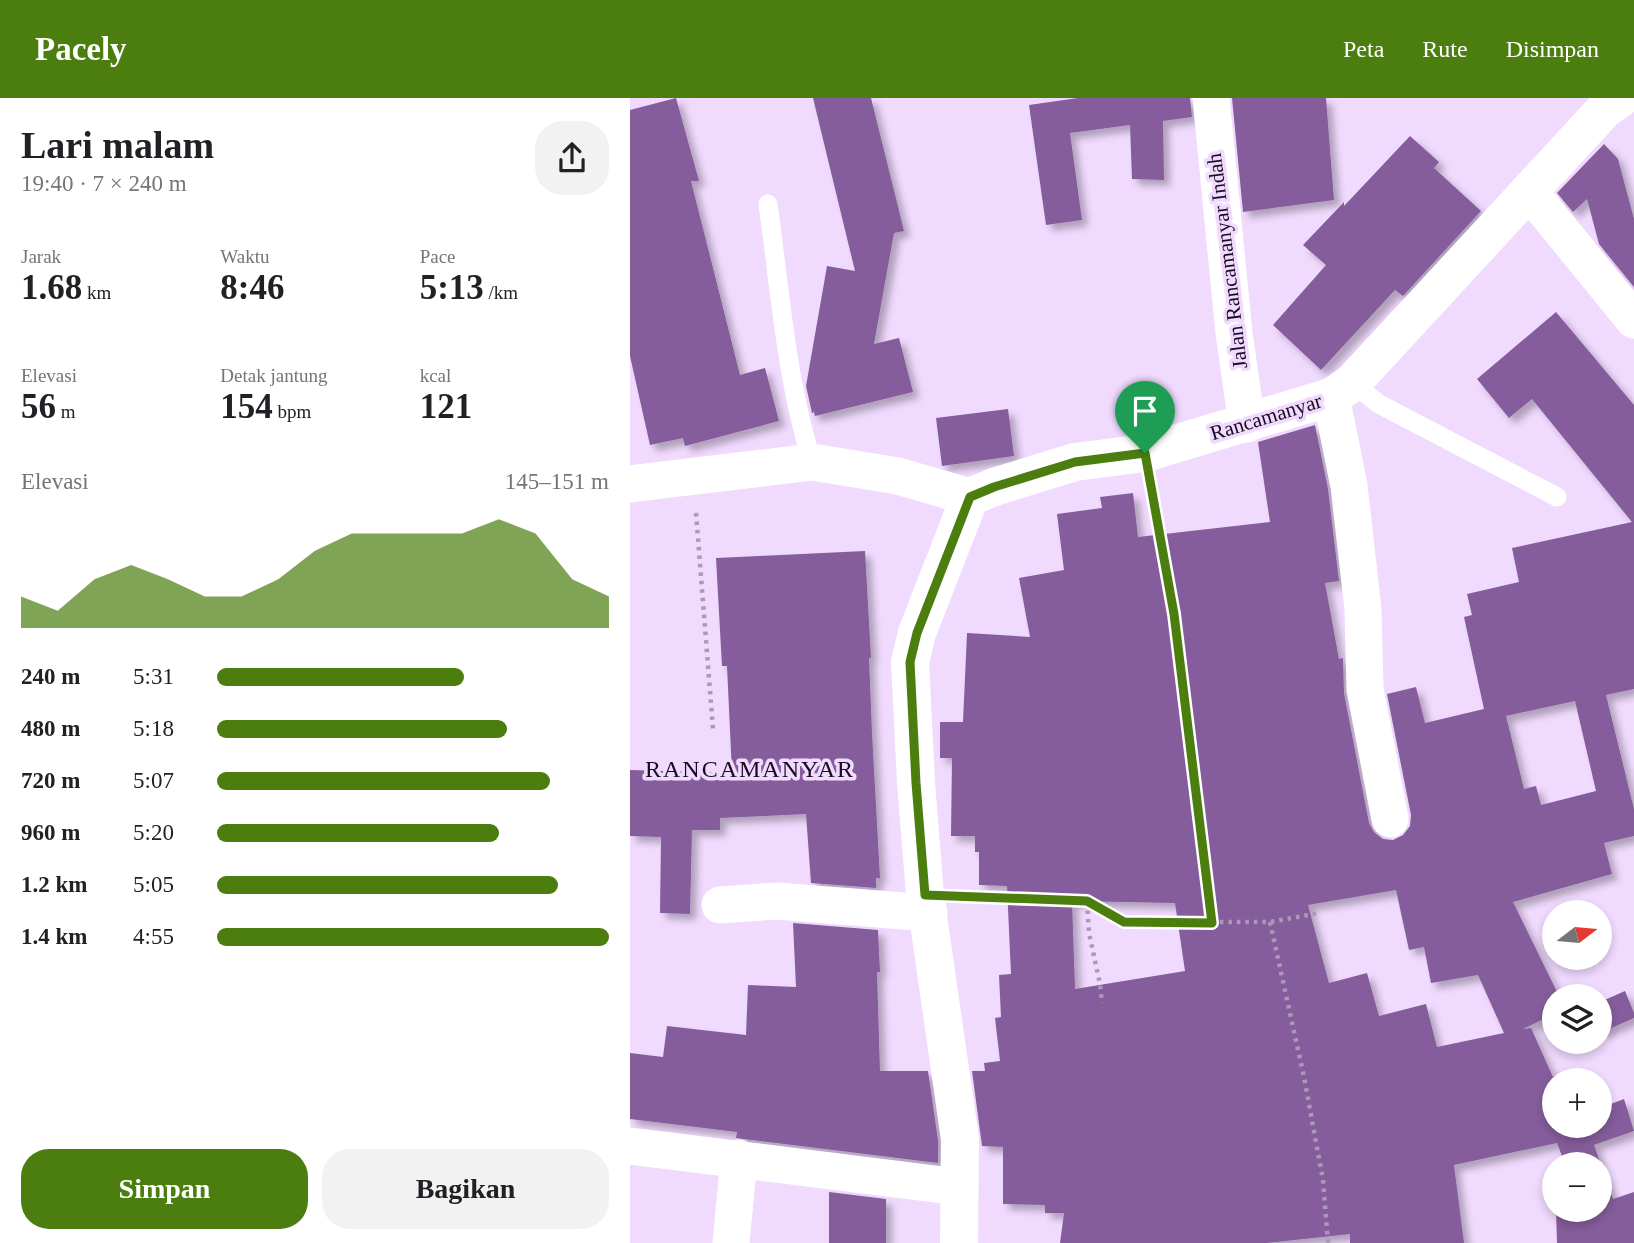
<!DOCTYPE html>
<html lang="id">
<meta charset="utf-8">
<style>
:root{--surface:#fff;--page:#f2f2f2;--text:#202124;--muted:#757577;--accent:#4b7e0f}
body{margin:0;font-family:Georgia,serif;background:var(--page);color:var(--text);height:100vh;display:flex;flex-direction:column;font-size:26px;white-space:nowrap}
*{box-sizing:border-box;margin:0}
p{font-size:23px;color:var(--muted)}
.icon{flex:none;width:38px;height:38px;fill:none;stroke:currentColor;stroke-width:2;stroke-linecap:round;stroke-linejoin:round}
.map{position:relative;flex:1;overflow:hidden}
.details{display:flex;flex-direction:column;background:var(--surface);width:630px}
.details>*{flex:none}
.needle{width:46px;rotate:74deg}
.tools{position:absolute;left:912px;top:802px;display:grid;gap:14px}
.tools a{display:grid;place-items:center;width:70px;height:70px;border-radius:50%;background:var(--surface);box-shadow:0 4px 10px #0003;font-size:35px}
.pin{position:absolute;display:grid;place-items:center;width:60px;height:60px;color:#fff;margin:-72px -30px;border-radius:50% 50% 50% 0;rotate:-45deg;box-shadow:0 0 7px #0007}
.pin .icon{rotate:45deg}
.round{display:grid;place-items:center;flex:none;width:74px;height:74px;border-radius:28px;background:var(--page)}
.summary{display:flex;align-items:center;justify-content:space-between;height:119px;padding:0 21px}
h1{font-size:38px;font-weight:700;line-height:52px}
.metrics{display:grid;grid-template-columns:repeat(3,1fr);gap:10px;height:119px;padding:7px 21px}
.metrics div{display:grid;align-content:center}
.metrics b{font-size:35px;font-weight:700}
.metrics small{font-size:19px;font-weight:400}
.metrics p{font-size:19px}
.chart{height:196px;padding:14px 21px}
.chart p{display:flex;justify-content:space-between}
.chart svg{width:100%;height:126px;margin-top:7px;fill:var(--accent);opacity:.7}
.primary-button{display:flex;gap:14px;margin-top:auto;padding:14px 21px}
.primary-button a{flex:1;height:80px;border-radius:28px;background:var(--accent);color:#fff;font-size:28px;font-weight:700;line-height:80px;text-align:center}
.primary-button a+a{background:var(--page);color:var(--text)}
ul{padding:0 21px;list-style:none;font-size:23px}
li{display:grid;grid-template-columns:112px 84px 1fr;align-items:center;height:52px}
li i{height:18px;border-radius:9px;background:var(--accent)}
header{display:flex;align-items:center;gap:42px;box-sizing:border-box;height:98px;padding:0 35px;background:var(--accent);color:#fff}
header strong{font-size:33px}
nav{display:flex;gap:38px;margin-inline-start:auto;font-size:24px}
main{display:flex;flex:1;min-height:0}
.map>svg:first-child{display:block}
.building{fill:#855d9c;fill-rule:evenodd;filter:url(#shadow)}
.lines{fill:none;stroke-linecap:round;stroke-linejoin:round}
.path{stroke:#ac99b8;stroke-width:4.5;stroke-dasharray:3.5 5;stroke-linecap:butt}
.service{stroke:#fff;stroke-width:19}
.minor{stroke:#fff;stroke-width:37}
.tertiary{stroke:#fff;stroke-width:38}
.route-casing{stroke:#fff;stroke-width:14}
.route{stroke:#4b7e0f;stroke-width:9}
.labels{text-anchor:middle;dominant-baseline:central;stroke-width:7;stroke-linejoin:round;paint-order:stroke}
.street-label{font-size:21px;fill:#180a1f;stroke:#f0dafe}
.quarter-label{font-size:24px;letter-spacing:2px;fill:#180a1f;stroke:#f0dafe}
</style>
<header>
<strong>Pacely</strong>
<nav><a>Peta</a><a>Rute</a><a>Disimpan</a></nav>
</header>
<main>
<section class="details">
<div class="summary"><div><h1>Lari malam</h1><p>19:40 · 7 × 240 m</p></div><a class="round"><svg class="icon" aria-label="share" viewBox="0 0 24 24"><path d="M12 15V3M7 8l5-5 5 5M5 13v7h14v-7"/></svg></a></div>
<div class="metrics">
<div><p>Jarak</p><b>1.68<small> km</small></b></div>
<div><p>Waktu</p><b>8:46</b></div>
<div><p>Pace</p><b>5:13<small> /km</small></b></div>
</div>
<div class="metrics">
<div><p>Elevasi</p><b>56<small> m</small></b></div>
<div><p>Detak jantung</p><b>154<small> bpm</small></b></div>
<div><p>kcal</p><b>121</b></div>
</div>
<div class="chart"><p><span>Elevasi</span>145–151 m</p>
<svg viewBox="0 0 160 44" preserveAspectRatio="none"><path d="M0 44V33L10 38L20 27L30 22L40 27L50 33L60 33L70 27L80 17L90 11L100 11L110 11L120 11L130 6L140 11L150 27L160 33V44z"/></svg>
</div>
<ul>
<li><b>240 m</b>5:31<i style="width:63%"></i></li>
<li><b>480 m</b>5:18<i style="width:74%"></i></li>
<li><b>720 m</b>5:07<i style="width:85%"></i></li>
<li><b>960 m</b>5:20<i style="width:72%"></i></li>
<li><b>1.2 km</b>5:05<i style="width:87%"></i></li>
<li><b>1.4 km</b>4:55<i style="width:100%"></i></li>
</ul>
<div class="primary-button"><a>Simpan</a><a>Bagikan</a></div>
</section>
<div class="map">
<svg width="1004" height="1145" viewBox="0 0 1004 1145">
<defs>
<filter id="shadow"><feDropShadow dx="6" dy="6" stdDeviation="3.5" flood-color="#0004"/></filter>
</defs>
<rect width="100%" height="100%" fill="#f0dafe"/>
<path class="building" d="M46,0L69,83H61L110,277L135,270L149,323L55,348L53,340L20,347L0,258V12Z
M183,0H241L274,133L264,135L244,246L269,240L283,294L185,318L184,314L182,315L176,288L197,168L225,173Z
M448,0H560L562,19L533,23L534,82L502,81L500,27L440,35L452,122L416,127L399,7Z
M602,0H696L704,102L613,114Z
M780,38L809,64L804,70L851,113L773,198L765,192L691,272L643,227L696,167L673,147L714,104V108Z
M974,46L988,61L1004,121V189L969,146L957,101L943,114L927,95Z
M926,214L1004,307V591L976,597L1004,711V738L974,745L982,776L883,804L929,898H924V916L893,931L901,930L923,979L945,971L949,982H924V1027H970V1010L994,1001L1004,1033L964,1047L983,1101L1004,1094V1145H927L926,1111H970V1066H935L927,1045L824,1067L834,1145H720V1136L637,1145H430L434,1115H415V1107L373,1106V1049L352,1048L342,973H355L354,965L370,963L365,920L371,919L369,877L381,876L377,788L349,787V754H345V738H321L322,660H310V624H333L337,535L400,539L389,480L434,472L427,416L472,410L470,399L503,395L508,439L640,424L628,344L685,327L698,391L709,483L695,485L709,561L713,560L714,595L739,725L744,734L753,741L763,742L773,737L780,728L781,717L757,596L786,589L795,625L854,611L834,519L842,517L837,496L889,484L882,450L1002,424L902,301L879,320L847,281ZM945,603L966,693L911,707L906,688L894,691L876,618ZM766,792L779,852L794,849L801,885L848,877L874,935L807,949L796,906L749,918L737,875L699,885L678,807ZM442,803L545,805L555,873L445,891Z
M378,311L384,358L312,368L306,320Z
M235,453L241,560H239L242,635L250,780H246V790L181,785L176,716L90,720V732H62L60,816L30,815L31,739L0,738V672L102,675L97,568H92L86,460Z
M163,825L248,832L250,874H247L250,973H298L308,1042V1065L106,1040L107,1034L0,1021V955L33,959L37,928L116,937L118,887L166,889Z
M995,893L1004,915V920L970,935V904Z
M199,1094L256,1101V1145H199Z"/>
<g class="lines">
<path class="path" d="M522,393L544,516L582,825
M66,415L83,631
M332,799L457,803L494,824H640L689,815
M457,804L459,835L470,886L472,905
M640,824L674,979L693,1082L698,1145"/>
<path class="service" d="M138,106C150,192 156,281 182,364
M722,285L749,306L927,399"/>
<path class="minor" d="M581,0L604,235L617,326
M899,93L1004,222
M701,299L719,388L733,511L735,591L760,721
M0,386L182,364L268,378L340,399
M90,807L147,803L299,815
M0,1048L329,1089
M101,1145L109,1060"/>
<path class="tertiary" d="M329,1145L330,1041L295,797L286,685L280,564L287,535L340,399L364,389L445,364L515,355L701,299L722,285L975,11L991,0"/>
</g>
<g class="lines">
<g class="route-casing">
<path id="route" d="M515,355L544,516L582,825L494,824L457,803L295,797L286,685L280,564L287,535L340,399L364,389L445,364Z"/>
</g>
<use href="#route" class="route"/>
</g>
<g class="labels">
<g class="street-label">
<text transform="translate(597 163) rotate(-97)">Jalan Rancamanyar Indah</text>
<text transform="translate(636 319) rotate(-17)">Rancamanyar</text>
</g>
<g class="quarter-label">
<text x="120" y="671">RANCAMANYAR</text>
</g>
</g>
</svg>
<div class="tools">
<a><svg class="needle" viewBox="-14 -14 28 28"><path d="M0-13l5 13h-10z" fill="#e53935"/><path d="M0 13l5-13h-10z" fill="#757577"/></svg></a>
<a><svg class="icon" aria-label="layers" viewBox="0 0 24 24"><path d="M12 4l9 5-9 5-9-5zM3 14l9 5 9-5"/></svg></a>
<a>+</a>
<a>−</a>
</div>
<div class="pin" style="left:515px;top:355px;background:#1e9e55"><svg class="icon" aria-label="arrive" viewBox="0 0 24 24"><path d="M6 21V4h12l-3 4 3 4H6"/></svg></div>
</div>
</main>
